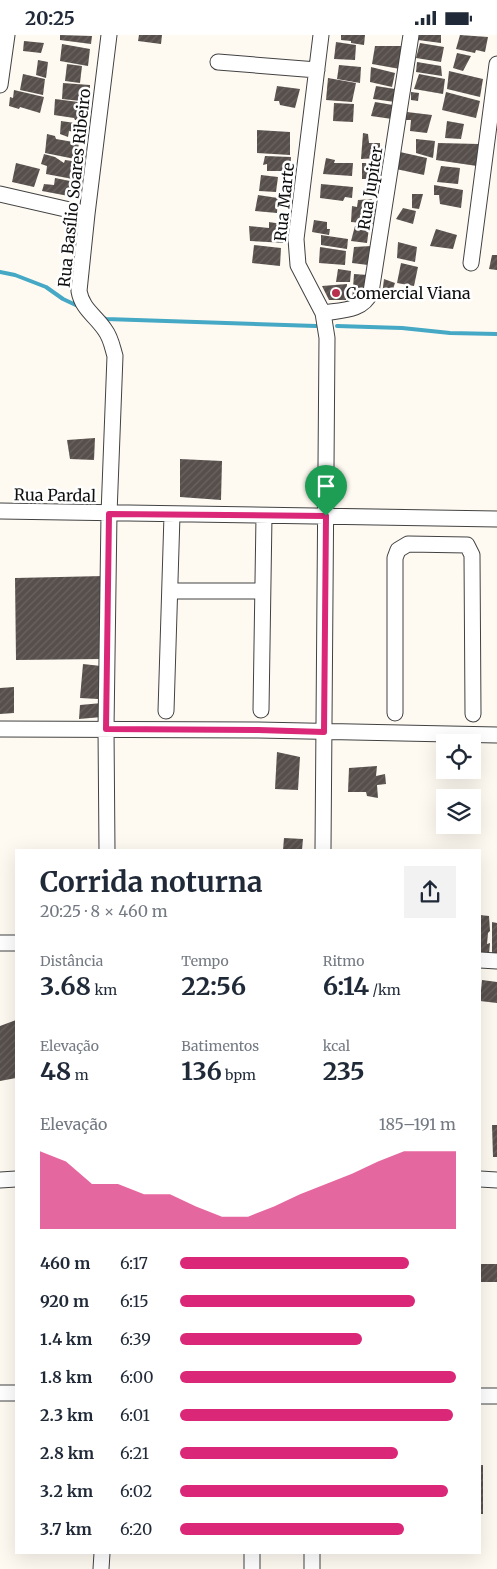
<!DOCTYPE html>
<html lang="pt">
<meta charset="utf-8">
<style>
:root{--surface:#fff;--page:#f2f2f3;--text:#1f2937;--muted:#747a83;--accent:#db2777}
body{margin:0;font-family:Merriweather,serif;background:var(--page);color:var(--text);height:100vh;display:flex;flex-direction:column;font-size:19px;white-space:nowrap}
*{box-sizing:border-box;margin:0}
p{font-size:16px;color:var(--muted)}
.icon{flex:none;width:28px;height:28px;fill:none;stroke:currentColor;stroke-width:2;stroke-linecap:round;stroke-linejoin:round}
.map{position:relative;flex:1;overflow:hidden}
.side{position:absolute;left:15px;top:814px;width:466px;height:705px;display:flex;flex-direction:column;background:var(--surface);border-radius:0px;box-shadow:0 5px 20px #0002}
.side>*{flex:none}
.buttons{position:absolute;left:436px;top:699px;display:grid;gap:10px}
.buttons a{display:grid;place-items:center;width:45px;height:45px;border-radius:0px;background:var(--surface);box-shadow:0 5px 20px #0002;font-size:25px}
.pin{position:absolute;display:grid;place-items:center;width:42px;height:42px;color:#fff;margin:-51px -21px;border-radius:50% 50% 50% 0;rotate:-45deg;box-shadow:0 0 5px #0007}
.pin .icon{rotate:45deg}
.round{display:grid;place-items:center;flex:none;width:52px;height:52px;border-radius:0px;background:var(--page)}
.headline{display:flex;align-items:center;justify-content:space-between;height:85px;padding:0 25px}
h1{font-size:28px;font-weight:700;line-height:38px}
.stats{display:grid;grid-template-columns:repeat(3,1fr);gap:8px;height:85px;padding:5px 25px}
.stats div{display:grid;align-content:center}
.stats b{font-size:25px;font-weight:700}
.stats small{font-size:14px;font-weight:400}
.stats p{font-size:14px}
.chart{height:140px;padding:10px 25px}
.chart p{display:flex;justify-content:space-between}
.chart svg{width:100%;height:90px;margin-top:5px;fill:var(--accent);opacity:.7}
ul{padding:0 25px;list-style:none;font-size:16px}
li{display:grid;grid-template-columns:80px 60px 1fr;align-items:center;height:38px}
li i{height:12px;border-radius:6px;background:var(--accent)}
.status{display:flex;justify-content:space-between;align-items:center;height:35px;padding:0 25px;background:var(--surface);direction:ltr}
.status svg{height:14px;fill:currentColor}
.map>svg:first-child{display:block}
.lines{fill:none;stroke-linecap:round;stroke-linejoin:round}
.stream{stroke:#45a8c5;stroke-width:4}
.building{fill:url(#building-hatch)}
.street-casing{stroke:#424242;stroke-width:17}
.street{stroke:#fff;stroke-width:15}
.route-casing{stroke:#fff;stroke-width:10}
.route{stroke:#db2777;stroke-width:6}
.poi-dot{fill:#b72f4d;stroke:#fff;stroke-width:2}
.labels{text-anchor:middle;dominant-baseline:central;stroke-width:5;stroke-linejoin:round;paint-order:stroke}
.street-label{font-size:16px;fill:#0f0f0f;stroke:#fff}
.poi-label{font-size:16px;fill:#0f0f0f;stroke:#fff;text-anchor:start}
</style>
<div class="status"><b>20:25</b><svg viewBox="0 0 49 12"><path d="M0 12V9h3v3zM5 12V6h3v6zM10 12V3h3v9zM15 12V0h3v12zM26 1h20v11H26zM47 4h2v5h-2z"/></svg></div>
<div class="map">
<svg width="497" height="1534" viewBox="0 0 497 1534">
<defs>
<pattern id="building-hatch" width="6" height="6" patternUnits="userSpaceOnUse" patternTransform="scale(1.25)"><rect width="6" height="6" fill="#574f4c"/><path d="M-1 1l2-2M0 6l6-6M5 7l2-2" fill="none" stroke="#6a6461"/></pattern>
</defs>
<rect width="100%" height="100%" fill="#fefaf2"/>
<g class="lines">
<path class="stream" d="M0,237L15,240L46,252L63,264L80,272
M102,282L106,284L316,291
M337,291L402,293L450,298L497,299"/>
</g>
<path class="building" d="M60,0L92,1L91,9L60,5Z
M139,0H162L161,9L138,6Z
M341,0H365L364,10L351,8V6L341,5Z
M419,0H441V8L418,5Z
M460,0L488,2L485,17L476,15L475,18L456,14Z
M24,6L44,8L41,18L23,16Z
M336,7L356,10L355,25L334,24Z
M420,8L444,12L441,27L416,23Z
M62,9L90,14L88,31L60,26Z
M375,11H402L400,34L372,29Z
M457,18L471,21L463,36L453,33Z
M38,25L48,27L46,43L36,40Z
M417,27L441,31L442,41L416,37Z
M67,29L82,31L80,48L65,46Z
M339,30L361,32L360,48L337,44Z
M371,32L395,38L392,52L370,47Z
M449,36L483,44L480,62L447,54Z
M23,39L45,44L43,60L20,55Z
M419,39L445,44L443,59L414,54Z
M328,43L356,48L352,67L326,65Z
M63,48L90,50V58H92L90,67L62,64Z
M277,51L300,54L295,73L280,70L279,66H274Z
M376,51L395,54V67L373,64Z
M14,55L44,62L40,78L20,72L19,74L9,71L10,62L13,63Z
M411,57L419,58L418,66L411,65Z
M446,57L480,66L476,83L442,75Z
M55,64L86,68L85,85H75L74,83L54,80Z
M375,67L393,70L392,84L371,81Z
M334,68L354,69L353,87L333,86Z
M407,77L432,80L427,98L410,96L411,85H405Z
M61,86L82,89L81,98L69,96L68,102L60,99Z
M447,86L464,89L461,104L445,103Z
M257,95L290,97V120L257,118Z
M363,98L368,99L369,108H380V123L361,124Z
M47,99L55,101L56,104L79,108L78,114L86,116L85,126L45,118Z
M416,104L435,106L433,123L416,118Z
M438,108L479,109L477,131L436,125Z
M400,117L427,123L424,140L396,134Z
M44,119L55,122L64,128L65,125L79,127L77,133L79,134L78,145L46,139L47,131L41,129Z
M265,121L291,122L290,136H267V129L263,130Z
M326,123L335,125L334,128H353L352,141L323,139Z
M16,128L40,134L34,152L12,147Z
M362,128H379V144H362Z
M441,131L460,133L458,149L437,147Z
M261,140L278,142L276,157L259,156Z
M55,143L75,147L74,162L42,156L44,149L54,150Z
M321,149L353,152L352,163L345,162L343,166L320,163Z
M434,150L463,155L461,173L440,169L439,160H434Z
M412,159H423L419,174L412,173Z
M258,160L278,163L277,178L255,176Z
M372,164L376,176L374,189L351,187L352,171L357,172L358,165Z
M403,173L416,176L413,189L396,184Z
M314,185L327,187V194H330L329,200L312,197Z
M269,187L288,190L286,208L250,206L249,191L269,193Z
M355,191L369,193L367,208L351,206Z
M436,194L457,200L453,214L430,211Z
M321,200L348,204L347,214L321,210Z
M398,207L417,212L415,227L397,223Z
M254,210L281,213L280,231L252,228Z
M371,211L368,230L352,228L354,212Z
M320,212L346,216L345,230L319,228Z
M492,220H497V235L489,234Z
M401,228L418,232L414,251L397,248Z
M338,234L351,236L350,247H336Z
M354,239L368,240V258L352,266Z
M384,244L395,248L391,260H382Z
M347,249L346,265H329L322,251Z
M95,403L94,425L70,424L67,405Z
M180,424L222,426L221,465L180,462Z
M104,541L101,624L16,625L15,543Z
M83,629L101,631L98,664L80,663Z
M14,652V678L0,679V653Z
M102,668V682L79,684L80,670Z
M277,717L300,722L298,755L275,754Z
M377,731L376,741L385,739L386,749L377,750L378,763L367,761L366,757H348L349,733Z
M284,803L303,804L302,815H283Z
M480,880L489,881L490,896L488,898L487,909L490,908L489,919L480,918Z
M492,887L497,888V919L492,920Z
M482,945L497,947V968L480,966Z
M16,985V1043L0,1046V991Z
M492,1090H497V1122H493Z
M481,1229H497V1247H480Z
M480,1430H483V1479H480Z"/>
<g class="lines">
<g class="street-casing">
<path id="street" d="M321,0L296,204L298,230L323,278L327,303L323,815
M218,27L317,35
M0,50L7,0
M0,159L87,179
M471,228L497,29
M323,278C342,275 363,276 371,257L411,0
M0,476L497,484
M171,556H262
M261,675L264,481
M166,676L172,480
M395,678V523L398,515L408,509L467,510L472,520L473,679
M0,694L258,695L497,700
M107,815L106,694L109,479L115,321C112,311 111,303 105,295C96,281 82,274 79,256L87,179L109,0
M0,908H16
M480,925L497,926
M480,1144L497,1145
M0,1145L16,1144
M0,1358H16
M480,1361H497
M101,1534L102,1518
M252,1534V1518
M312,1534V1518"/>
</g>
<use href="#street" class="street"/>
</g>
<g class="lines">
<g class="route-casing">
<path id="route" d="M109,479L326,481L324,697L258,695L106,694Z"/>
</g>
<use href="#route" class="route"/>
</g>
<circle class="poi-dot" cx="336" cy="258" r="5"/>
<g class="labels">
<g class="street-label">
<text transform="translate(74 153) rotate(-84)">Rua Basílio Soares Ribeiro</text>
<text transform="translate(370 153) rotate(-81)">Rua Jupiter</text>
<text transform="translate(284 167) rotate(-84)">Rua Marte</text>
<text transform="translate(55 460) rotate(1)">Rua Pardal</text>
</g>
<g class="poi-label">
<text x="346" y="258">Comercial Viana</text>
</g>
</g>
</svg>
<div class="buttons">
<a><svg class="icon" aria-label="locate" viewBox="0 0 24 24"><circle cx="12" cy="12" r="6"/><path d="M12 2v4M12 18v4M2 12h4M18 12h4"/></svg></a>
<a><svg class="icon" aria-label="layers" viewBox="0 0 24 24"><path d="M12 4l9 5-9 5-9-5zM3 14l9 5 9-5"/></svg></a>
</div>
<div class="pin" style="left:326px;top:481px;background:#1e9e55"><svg class="icon" aria-label="arrive" viewBox="0 0 24 24"><path d="M6 21V4h12l-3 4 3 4H6"/></svg></div>
<section class="side">
<div class="headline"><div><h1>Corrida noturna</h1><p>20:25 · 8 × 460 m</p></div><a class="round"><svg class="icon" aria-label="share" viewBox="0 0 24 24"><path d="M12 15V3M7 8l5-5 5 5M5 13v7h14v-7"/></svg></a></div>
<div class="stats">
<div><p>Distância</p><b>3.68<small> km</small></b></div>
<div><p>Tempo</p><b>22:56</b></div>
<div><p>Ritmo</p><b>6:14<small> /km</small></b></div>
</div>
<div class="stats">
<div><p>Elevação</p><b>48<small> m</small></b></div>
<div><p>Batimentos</p><b>136<small> bpm</small></b></div>
<div><p>kcal</p><b>235</b></div>
</div>
<div class="chart"><p><span>Elevação</span>185–191 m</p>
<svg viewBox="0 0 160 44" preserveAspectRatio="none"><path d="M0 44V6L10 11L20 22L30 22L40 27L50 27L60 33L70 38L80 38L90 33L100 27L110 22L120 17L130 11L140 6L150 6L160 6V44z"/></svg>
</div>
<ul>
<li><b>460 m</b>6:17<i style="width:83%"></i></li>
<li><b>920 m</b>6:15<i style="width:85%"></i></li>
<li><b>1.4 km</b>6:39<i style="width:66%"></i></li>
<li><b>1.8 km</b>6:00<i style="width:100%"></i></li>
<li><b>2.3 km</b>6:01<i style="width:99%"></i></li>
<li><b>2.8 km</b>6:21<i style="width:79%"></i></li>
<li><b>3.2 km</b>6:02<i style="width:97%"></i></li>
<li><b>3.7 km</b>6:20<i style="width:81%"></i></li>
</ul>
</section>
</div>
